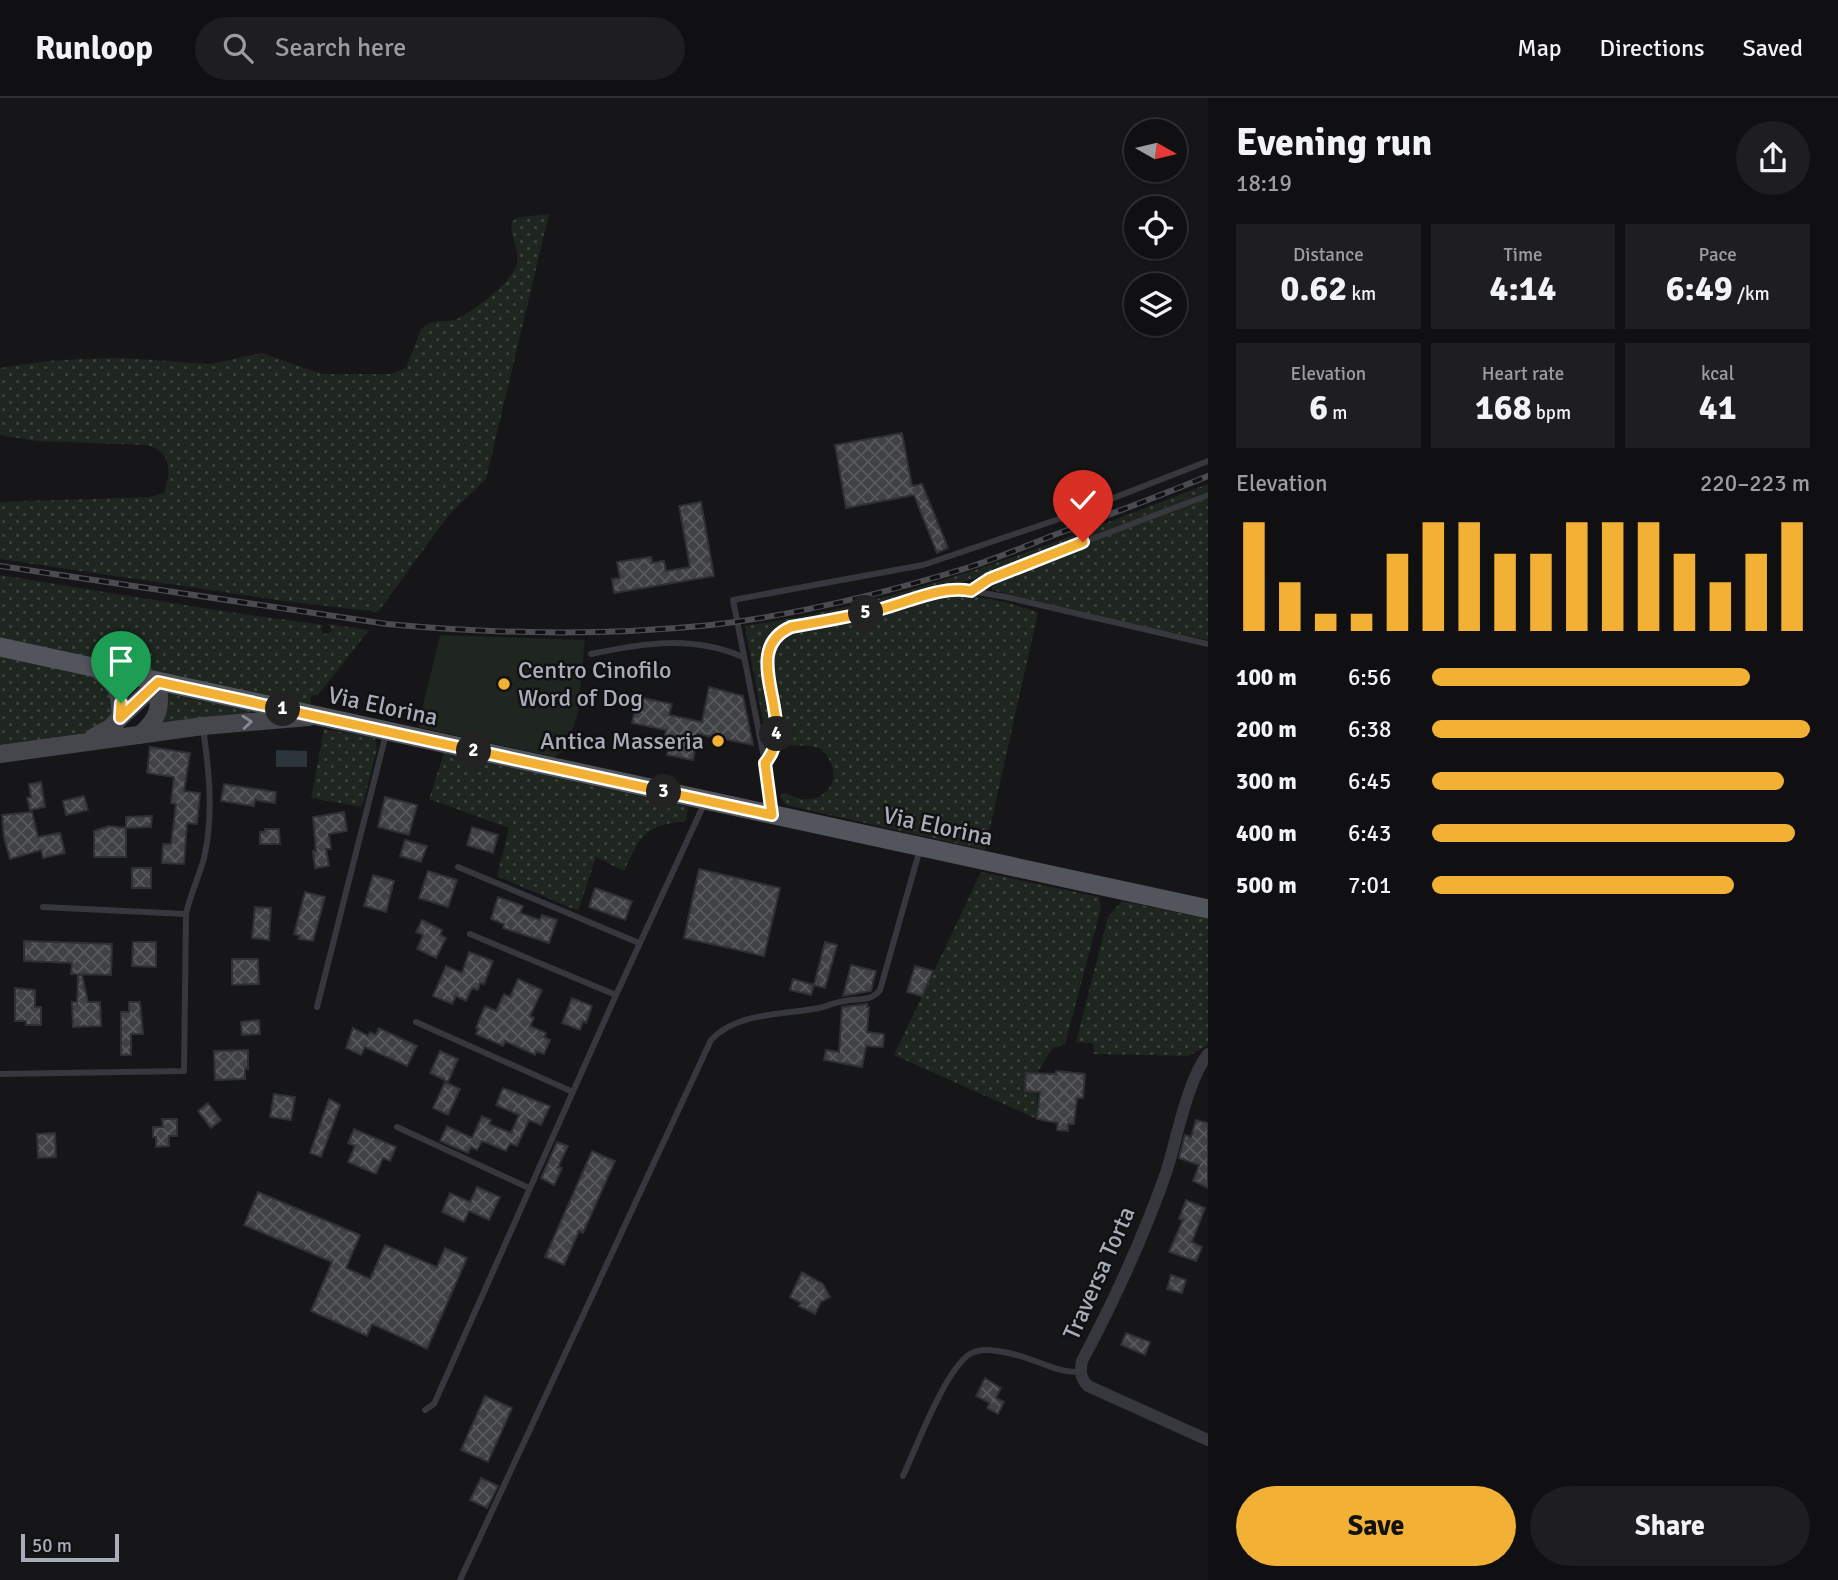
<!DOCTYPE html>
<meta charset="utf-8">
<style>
:root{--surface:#101012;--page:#1e1e20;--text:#f1f3f6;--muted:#9c9d9f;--line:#303032;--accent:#f2b134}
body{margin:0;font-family:Signika,sans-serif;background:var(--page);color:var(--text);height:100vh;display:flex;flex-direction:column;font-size:26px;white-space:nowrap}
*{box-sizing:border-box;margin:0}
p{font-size:23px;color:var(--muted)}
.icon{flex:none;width:38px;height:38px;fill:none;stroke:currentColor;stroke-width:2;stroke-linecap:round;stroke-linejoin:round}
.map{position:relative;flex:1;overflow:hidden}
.details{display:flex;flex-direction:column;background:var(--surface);width:630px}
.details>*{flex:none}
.needle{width:46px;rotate:98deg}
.controls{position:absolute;left:1124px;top:21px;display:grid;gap:14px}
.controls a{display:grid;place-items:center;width:63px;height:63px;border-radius:50%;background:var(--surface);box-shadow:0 2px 5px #0004,0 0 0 2px var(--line);font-size:35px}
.scale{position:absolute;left:21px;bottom:18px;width:98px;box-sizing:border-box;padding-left:7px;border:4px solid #a8adb8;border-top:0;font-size:19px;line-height:24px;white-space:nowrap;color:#a8adb8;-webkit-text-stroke:5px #111113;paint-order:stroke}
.pin{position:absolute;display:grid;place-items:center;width:60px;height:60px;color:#fff;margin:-72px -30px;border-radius:50% 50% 50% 0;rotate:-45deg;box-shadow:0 0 7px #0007}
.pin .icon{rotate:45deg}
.km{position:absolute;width:35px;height:35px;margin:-18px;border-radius:50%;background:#222;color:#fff;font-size:19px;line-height:35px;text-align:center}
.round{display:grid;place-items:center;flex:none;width:74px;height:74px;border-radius:37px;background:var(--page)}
.summary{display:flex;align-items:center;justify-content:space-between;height:119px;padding:0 28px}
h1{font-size:38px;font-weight:700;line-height:52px}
.metrics{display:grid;grid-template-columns:repeat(3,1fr);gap:10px;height:119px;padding:7px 28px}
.metrics div{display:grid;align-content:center;border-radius:0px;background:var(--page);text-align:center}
.metrics b{font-size:35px;font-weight:700}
.metrics small{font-size:19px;font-weight:400}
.metrics p{font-size:19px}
.chart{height:196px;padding:14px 28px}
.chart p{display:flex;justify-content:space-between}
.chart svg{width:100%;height:126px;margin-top:7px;stroke:var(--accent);stroke-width:6}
.cta{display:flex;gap:14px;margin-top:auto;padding:14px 28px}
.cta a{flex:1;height:80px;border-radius:42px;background:var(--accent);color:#111;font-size:28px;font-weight:700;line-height:80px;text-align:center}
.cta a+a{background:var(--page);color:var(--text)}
ul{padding:0 28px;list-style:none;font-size:23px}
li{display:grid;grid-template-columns:112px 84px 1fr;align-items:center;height:52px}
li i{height:18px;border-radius:9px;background:var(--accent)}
header{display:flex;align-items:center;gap:42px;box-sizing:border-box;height:98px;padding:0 35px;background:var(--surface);border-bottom:2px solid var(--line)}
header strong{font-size:33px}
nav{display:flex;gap:38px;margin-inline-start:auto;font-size:24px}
.search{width:490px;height:63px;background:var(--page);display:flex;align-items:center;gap:18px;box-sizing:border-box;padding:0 24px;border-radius:38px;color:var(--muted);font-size:26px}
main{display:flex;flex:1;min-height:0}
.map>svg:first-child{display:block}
.grass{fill:url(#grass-dots)}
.park{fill:#1e261f}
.water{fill:#2c353c}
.building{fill:url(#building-cross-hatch);stroke:#303034;stroke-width:2}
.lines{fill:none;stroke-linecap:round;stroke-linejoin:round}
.lane{stroke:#37383d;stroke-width:6}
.street{stroke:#37383d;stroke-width:12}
.secondary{stroke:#45474d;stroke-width:18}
.primary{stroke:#53555c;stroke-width:19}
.rail-casing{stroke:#4a4c52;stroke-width:6}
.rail{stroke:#111113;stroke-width:3.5;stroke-dasharray:10;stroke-linecap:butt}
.oneway{stroke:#858993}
.route-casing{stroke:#fff;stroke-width:14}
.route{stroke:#f2b134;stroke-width:9}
.poi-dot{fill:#f2b134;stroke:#111113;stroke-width:2.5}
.labels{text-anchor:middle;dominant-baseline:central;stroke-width:5;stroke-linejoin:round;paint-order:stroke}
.poi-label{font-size:24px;fill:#a8adb8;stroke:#111113;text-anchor:start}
.street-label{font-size:24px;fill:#a8adb8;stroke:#111113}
</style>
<header>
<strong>Runloop</strong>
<div class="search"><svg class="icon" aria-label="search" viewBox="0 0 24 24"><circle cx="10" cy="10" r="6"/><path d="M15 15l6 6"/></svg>Search here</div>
<nav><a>Map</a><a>Directions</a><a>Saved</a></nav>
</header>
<main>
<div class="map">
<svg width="1208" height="1482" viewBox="0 0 1208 1482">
<defs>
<pattern id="grass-dots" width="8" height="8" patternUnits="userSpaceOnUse" patternTransform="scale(1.75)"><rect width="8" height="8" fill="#1e261f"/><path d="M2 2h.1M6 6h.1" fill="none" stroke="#3c433d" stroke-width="1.8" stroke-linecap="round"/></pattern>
<pattern id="building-cross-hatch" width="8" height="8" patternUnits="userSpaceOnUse" patternTransform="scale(1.75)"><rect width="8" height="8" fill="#404145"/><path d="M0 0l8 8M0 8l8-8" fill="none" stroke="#595a5e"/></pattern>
</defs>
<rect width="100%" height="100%" fill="#161618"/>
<path class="grass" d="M549,116L486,381L448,418L378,514L284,503L0,461V404L150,399L164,395C171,374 172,354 147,347L36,343L0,337V270L47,263L83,261L123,260L210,266L262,255L322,276H390L406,270L421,231C425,228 430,224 435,224C442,222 450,224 457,221C474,213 512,184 517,166C520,151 509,138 512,123L520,119Z
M1208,386V393L990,477L778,530C749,565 778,609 771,649L768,651L745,528C907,505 1056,444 1208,386Z
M1208,400V542L1141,528L992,492L991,487L994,483L1023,470Z
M0,477L222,513L324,527L321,530L322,535L326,536L331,534V530L328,526L369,532L318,597H313L310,601L311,605L308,607L0,541Z
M960,496L1005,504L1038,514L985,752L786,707L780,699L782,696L786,695C816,714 847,687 827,658C817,641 796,653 782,643C782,610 752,551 793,534L878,517L936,501Z
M0,555L88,574L109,587L114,615L95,633L0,649Z
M163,595L250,613V616L161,629Z
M324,631L375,640L377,652L362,709L311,700Z
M444,655L688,709L686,723C644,728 642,736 624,773L596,759L578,813L497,778L509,730L429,701Z
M981,774L1099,799L1101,810L1065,946L1052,951L1037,975L1026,976V993H1037V1021L894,957Z
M1122,803L1208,821V947L1188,958L1094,956L1093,945L1076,944L1108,819Z"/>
<path class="park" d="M440,537L585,542L578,615L567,649L555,659L418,629Z"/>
<path class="water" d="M276,652L307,653V669H276Z"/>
<path class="building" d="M902,335L912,388L922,386L948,450L937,455L914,397L846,410L835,347Z
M701,404L714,478L614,495L612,481L620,480L617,464L651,459L652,465L664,463L666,473L690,469L679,408Z
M709,589L743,598L753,647L698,636L693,662L667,657L669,644L664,643L666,632L632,625L638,599L672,606L669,617L702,624Z
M150,649L190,655L184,693L200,695L197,726L187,725L184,766L162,765L163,746H171L176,706L171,705L174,679L147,675Z
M41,684L45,709L30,712L27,700L31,699L29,686Z
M224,686L276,694L275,705L255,702L254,708L221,703Z
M84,698L88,712L66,717L63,703Z
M385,699L417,707L409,737L378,729Z
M32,714L38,739L60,735L65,755L43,760L41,752L10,761L4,740L2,717Z
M344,714L347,733L329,736L331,751H326L329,768L315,770L313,753H316L313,719Z
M152,718L151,729L126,730V719Z
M109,728L126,730V759H94V733Z
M472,729L498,737L493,755L467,747Z
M265,731H279L280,746H260V734H265Z
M405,742L427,748L421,764L400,758Z
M132,770H151V790H132Z
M699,771L780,790L764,858L684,840Z
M428,773L457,782L448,809L419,800Z
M373,777L394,783L386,814L364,808Z
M595,790L632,803L625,822L589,809Z
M305,794L325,799L313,843L299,841L300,838L294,836Z
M498,799L523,808L520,815L540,822L542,817L557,822L549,845L503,830L504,826L491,821Z
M255,809L271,810L269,842L252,840Z
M422,822L442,832L440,837L446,840L436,860L417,851L423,837L416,834Z
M24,843L112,846L111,877L71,876L72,865L24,863Z
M133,844H156V869L132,868Z
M825,844L837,847L825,890L814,887Z
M469,854L493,863L484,886L480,885L478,892L472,890L466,903L456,898L452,906L433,898L446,868L462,875Z
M232,861H258L259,886L232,887Z
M851,867L876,873L871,893L843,898Z
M915,868L933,873L922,898L907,894Z
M78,877H82L88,904H100L101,928L73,929L72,904H77Z
M518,881L542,892L530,918L534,920L530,928L546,935L544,939L550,942L544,956L536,953L535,957L505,943L503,948L476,936L478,931L476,930L485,908L496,913L504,896L510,899Z
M793,881L814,887L811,897L790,892Z
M15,890L35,892V909H41V927H26V923H15Z
M572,900L592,908L586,925L583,923L580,932L562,925Z
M129,904H140L143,936H131V957H121V914H129Z
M867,906V909H869L867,934L884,936L883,949L866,948L862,969L824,962L826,952L839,954L842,909Z
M259,922L260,936L242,937L241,924Z
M353,930L368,938L370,934L376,937L379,930L417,948L407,968L365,949L361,957L346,950Z
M248,952V971H245V981L215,982L214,953Z
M440,953L458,961L448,984L430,975Z
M1056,973L1085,976L1083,1000H1077L1074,1026H1068V1033L1057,1032L1058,1025L1037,1021L1040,994L1025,993L1026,975L1056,976Z
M445,984L460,991L448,1017L433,1010Z
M503,990L550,1008L541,1027L529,1022L517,1048L510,1045L506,1053L482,1043L477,1052L471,1049L468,1055L440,1043L447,1028L472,1040L482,1018L491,1022L489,1026L511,1035L519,1017L496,1007Z
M274,996L295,999L291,1022L270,1019Z
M329,1001L340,1007L321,1059L310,1055Z
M208,1005L221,1022L211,1030L198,1013Z
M162,1021H177V1038H169V1048L156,1049V1039H153V1029H163Z
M1196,1022L1208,1025V1090L1193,1083L1199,1067L1179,1060L1185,1037L1191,1039Z
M354,1031L396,1049L390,1063L383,1060L376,1076L348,1064L355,1048L348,1045Z
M55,1035L56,1059L38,1060L37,1036Z
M557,1044L568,1048L558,1069L562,1070L554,1087L541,1080Z
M592,1053L615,1063L583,1135L579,1133L564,1167L545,1159Z
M477,1089L500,1099L489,1122L469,1113L464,1124L442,1114L450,1095L470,1104Z
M258,1094L360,1137L346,1170L370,1181L385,1147L437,1169L445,1150L467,1160L427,1251L372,1226L367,1238L311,1213L332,1164L244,1127Z
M1186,1102L1205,1110L1192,1144L1202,1149L1196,1163L1169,1154L1183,1122L1179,1121Z
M802,1174L823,1186L830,1199L821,1204L815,1216L799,1208L801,1205L790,1199Z
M1171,1177L1186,1182L1182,1195L1167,1191Z
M1126,1235L1150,1244L1145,1257L1121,1247Z
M985,1280L1001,1290L996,1300L1004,1304L998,1316L987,1310L990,1305L976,1298Z
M485,1298L512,1310L488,1364L461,1352Z
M481,1380L498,1388L487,1410L470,1402Z"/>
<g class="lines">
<path class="lane" d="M971,493L989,481L1023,467L1208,397
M591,556C644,545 692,537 743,559
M765,665C801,623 735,555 791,529L876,513L935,495L960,491L1006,499L1208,546
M771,711L765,665L733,502L923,467L1065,419L1208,363
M458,769L639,845
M43,809L186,816
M470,836L616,897
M317,909L386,636
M416,924L573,994
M0,976L184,973L186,816C190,797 199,779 204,760C214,718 209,672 203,630
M397,1029L529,1090
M425,1312L434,1306L616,897L705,704
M903,1378C916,1350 946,1270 970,1256C982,1249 1000,1253 1013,1256C1036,1261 1056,1275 1080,1274
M460,1482L711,942C737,914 783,917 819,910C827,908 836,904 845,903C858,900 871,904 880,892L920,751"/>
<path class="street" d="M1208,956C1188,981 1177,1039 1167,1072C1144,1138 1115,1201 1082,1263C1080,1273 1080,1280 1088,1288L1208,1342"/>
<path class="secondary" d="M94,569C115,585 122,592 120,620L110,630L94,639
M120,620L158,584
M140,637C161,618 160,610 158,584
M0,656L203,628L309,619"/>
<path class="primary" d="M0,549L1208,811"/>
<g class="rail-casing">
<path id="rail" d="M0,468L387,526C494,536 603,538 711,527C798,517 885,495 970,469C998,460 1026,448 1054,437C1106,418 1157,399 1208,378"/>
</g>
<use href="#rail" class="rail"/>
</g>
<defs><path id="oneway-chevron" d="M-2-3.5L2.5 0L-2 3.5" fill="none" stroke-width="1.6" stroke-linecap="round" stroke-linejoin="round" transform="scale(1.75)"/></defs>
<use class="oneway" href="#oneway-chevron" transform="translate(247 624) rotate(-5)"/>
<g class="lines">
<g class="route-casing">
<path id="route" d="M121,605L120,620L158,584L772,717L765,665C801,624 735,554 791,529C820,524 849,519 877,512C907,505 940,487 971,493L989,481L1083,444"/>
</g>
<use href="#route" class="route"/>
</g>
<g class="poi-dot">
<circle cx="504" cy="586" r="7"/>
<circle cx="718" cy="643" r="7"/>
</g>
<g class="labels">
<g class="poi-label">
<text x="518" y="572">Centro Cinofilo<tspan x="518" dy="28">Word of Dog</tspan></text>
<text x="704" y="643" text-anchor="end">Antica Masseria</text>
</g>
<g class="street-label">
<text transform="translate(383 608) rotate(12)">Via Elorina</text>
<text transform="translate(938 728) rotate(12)">Via Elorina</text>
<text transform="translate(1099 1175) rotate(-66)">Traversa Torta</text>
</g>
</g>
</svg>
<div class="controls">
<a><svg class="needle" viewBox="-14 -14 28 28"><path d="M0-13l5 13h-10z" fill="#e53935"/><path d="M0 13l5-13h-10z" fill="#9c9d9f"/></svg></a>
<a><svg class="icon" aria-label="locate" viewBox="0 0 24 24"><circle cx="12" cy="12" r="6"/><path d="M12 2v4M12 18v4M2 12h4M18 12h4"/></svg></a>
<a><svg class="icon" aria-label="layers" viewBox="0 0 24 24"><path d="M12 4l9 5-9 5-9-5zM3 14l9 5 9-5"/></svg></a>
</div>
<div class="scale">50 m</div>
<div class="pin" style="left:121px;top:605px;background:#1e9e55"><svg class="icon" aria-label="arrive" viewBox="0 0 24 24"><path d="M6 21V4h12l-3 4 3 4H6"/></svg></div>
<div class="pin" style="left:1083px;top:444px;background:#d93025"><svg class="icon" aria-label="check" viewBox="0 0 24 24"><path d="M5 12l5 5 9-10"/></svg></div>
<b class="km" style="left:283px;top:611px">1</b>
<b class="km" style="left:474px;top:653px">2</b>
<b class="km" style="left:664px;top:694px">3</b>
<b class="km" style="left:777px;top:636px">4</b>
<b class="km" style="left:866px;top:515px">5</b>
</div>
<section class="details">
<div class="summary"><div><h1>Evening run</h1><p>18:19</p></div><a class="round"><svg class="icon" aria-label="share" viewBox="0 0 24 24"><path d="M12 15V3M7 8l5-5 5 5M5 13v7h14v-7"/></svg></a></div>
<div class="metrics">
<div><p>Distance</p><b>0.62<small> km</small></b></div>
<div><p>Time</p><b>4:14</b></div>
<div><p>Pace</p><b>6:49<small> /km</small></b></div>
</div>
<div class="metrics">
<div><p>Elevation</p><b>6<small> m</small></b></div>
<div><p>Heart rate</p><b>168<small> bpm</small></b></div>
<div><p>kcal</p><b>41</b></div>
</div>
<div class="chart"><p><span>Elevation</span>220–223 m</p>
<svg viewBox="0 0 160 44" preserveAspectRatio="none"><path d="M5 44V6M15 44V27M25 44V38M35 44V38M45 44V17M55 44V6M65 44V6M75 44V17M85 44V17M95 44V6M105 44V6M115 44V6M125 44V17M135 44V27M145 44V17M155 44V6"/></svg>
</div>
<ul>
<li><b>100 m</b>6:56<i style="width:84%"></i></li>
<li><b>200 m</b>6:38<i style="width:100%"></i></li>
<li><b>300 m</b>6:45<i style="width:93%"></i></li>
<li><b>400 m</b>6:43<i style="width:96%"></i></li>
<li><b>500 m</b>7:01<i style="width:80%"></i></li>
</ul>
<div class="cta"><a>Save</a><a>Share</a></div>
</section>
</main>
